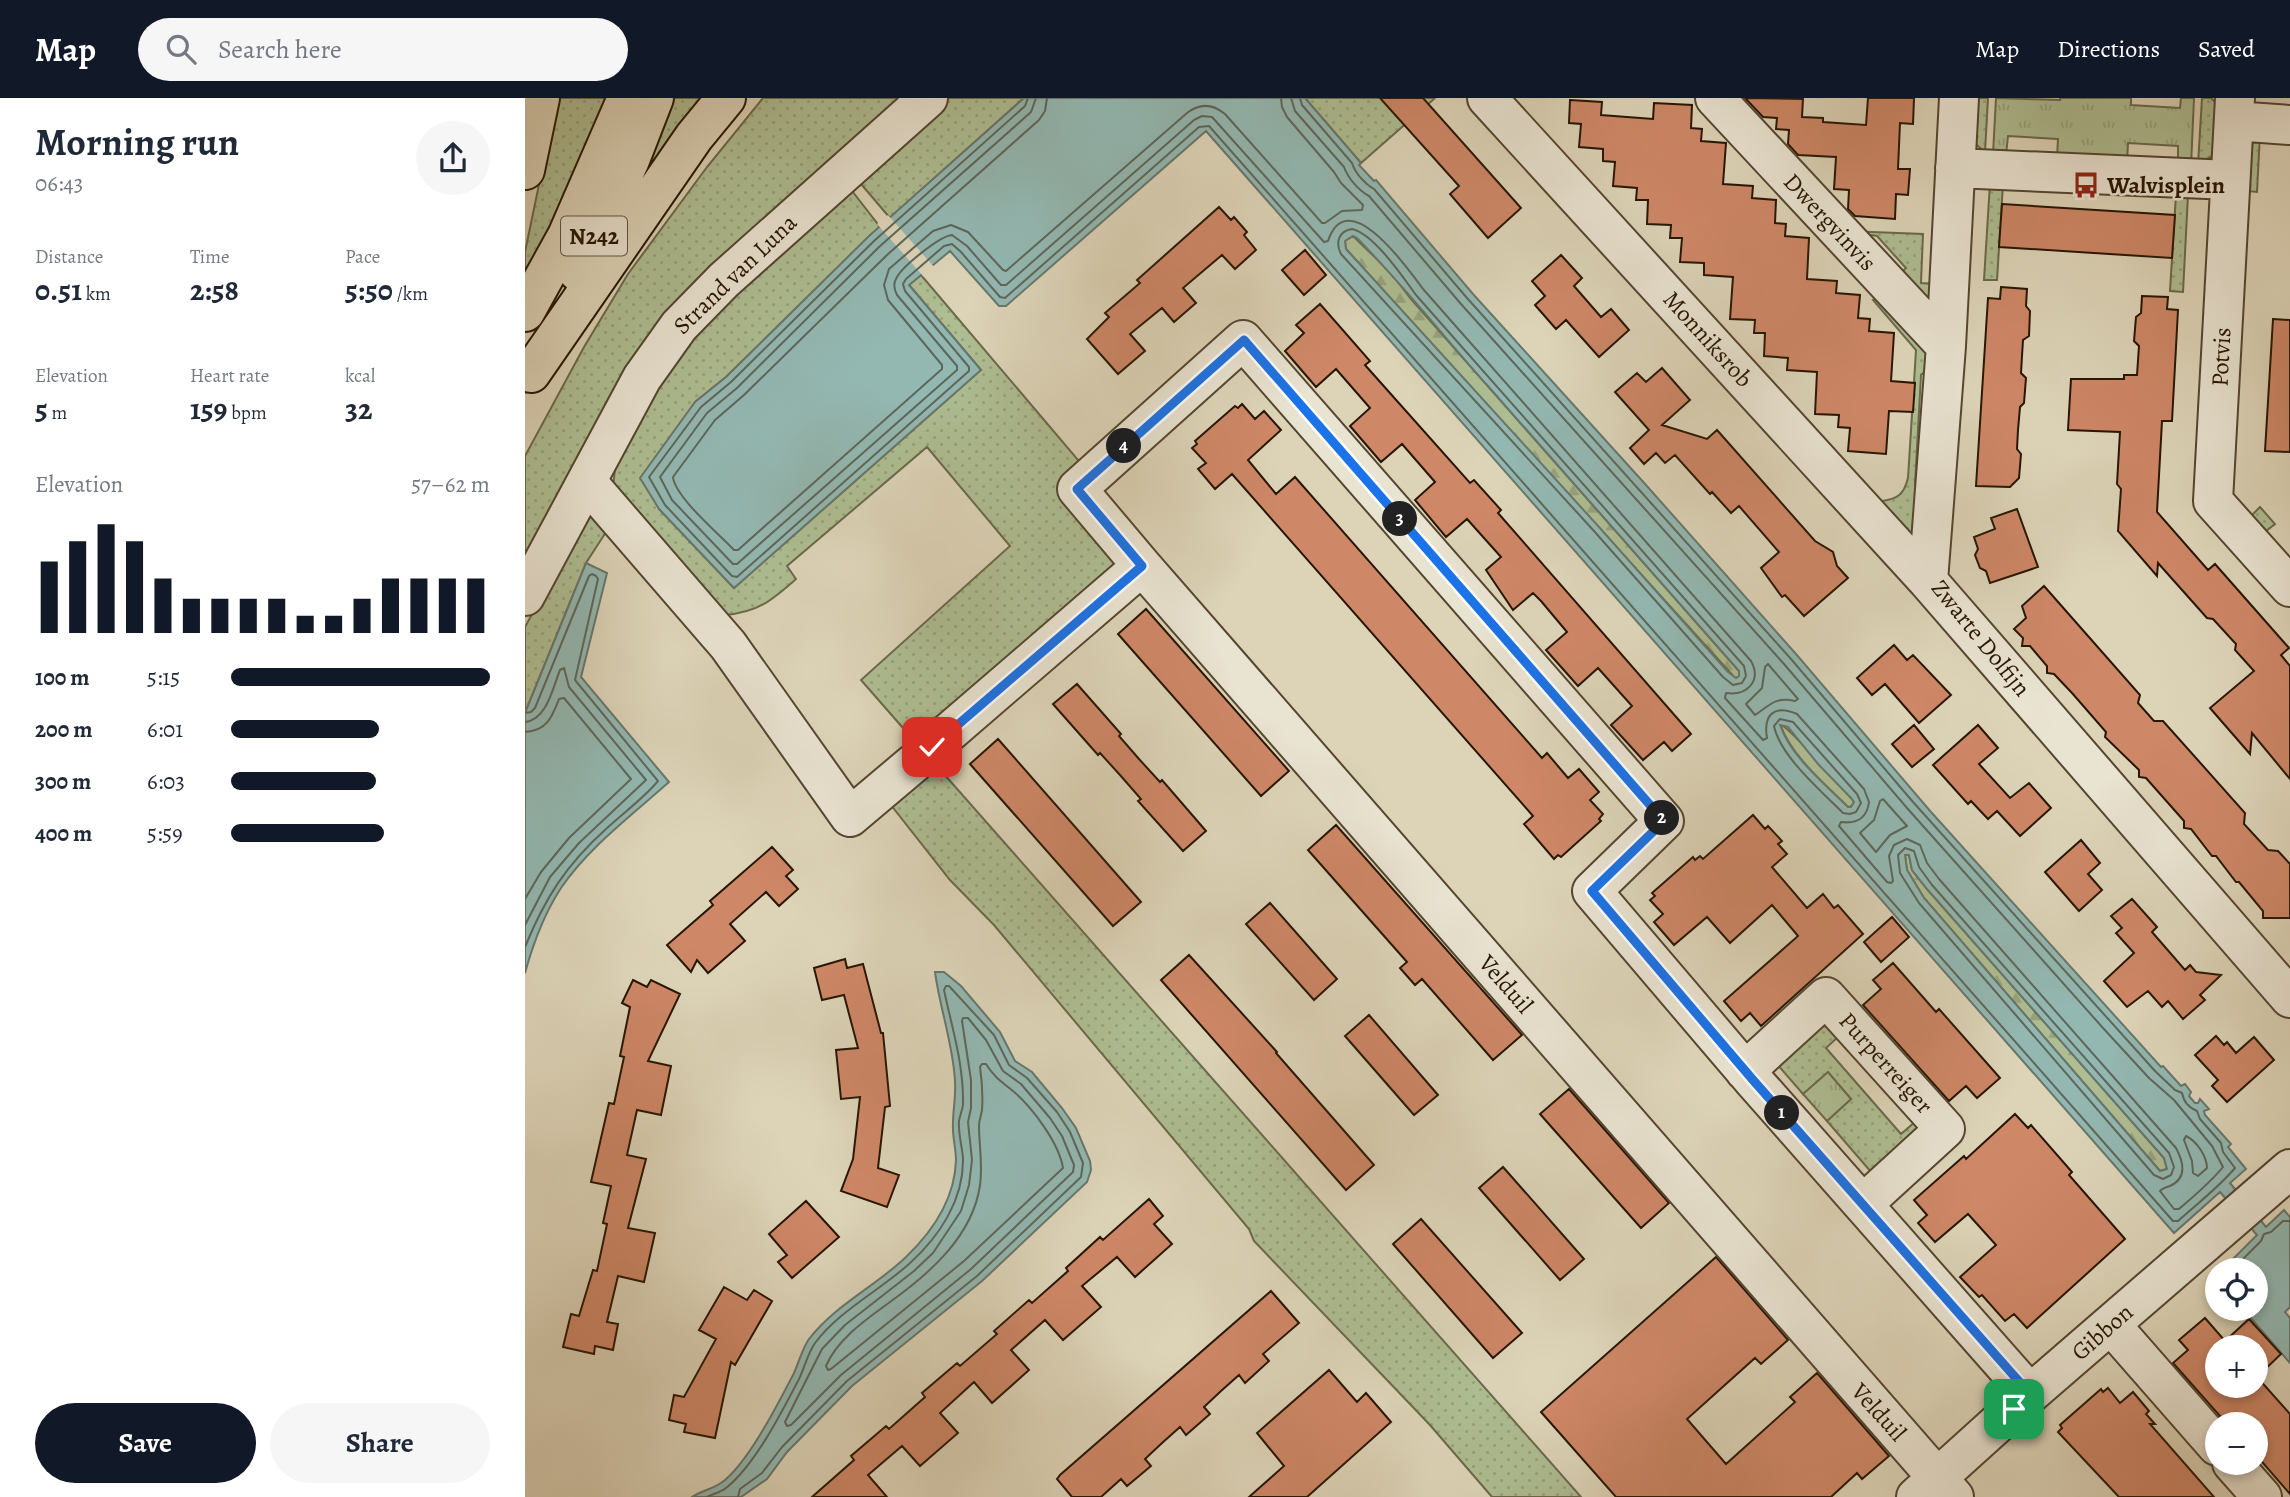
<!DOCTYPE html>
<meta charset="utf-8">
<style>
:root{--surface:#fff;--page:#f6f6f7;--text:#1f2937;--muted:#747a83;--accent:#111827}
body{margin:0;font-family:Alegreya,serif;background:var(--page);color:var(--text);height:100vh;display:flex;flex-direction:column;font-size:26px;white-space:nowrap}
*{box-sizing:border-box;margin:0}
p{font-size:23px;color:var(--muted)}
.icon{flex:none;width:38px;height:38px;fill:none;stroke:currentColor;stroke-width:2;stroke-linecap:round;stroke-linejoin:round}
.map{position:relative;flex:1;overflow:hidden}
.side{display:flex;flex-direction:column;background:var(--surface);width:525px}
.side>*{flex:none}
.controls{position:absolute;left:1680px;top:1160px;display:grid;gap:14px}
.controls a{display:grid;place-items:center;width:63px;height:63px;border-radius:50%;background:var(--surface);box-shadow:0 4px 10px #0003;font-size:35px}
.pin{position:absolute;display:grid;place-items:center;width:60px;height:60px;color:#fff;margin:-30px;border-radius:14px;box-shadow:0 4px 10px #0006}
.km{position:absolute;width:35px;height:35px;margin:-18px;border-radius:50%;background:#222;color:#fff;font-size:19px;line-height:35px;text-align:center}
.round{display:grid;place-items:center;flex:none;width:74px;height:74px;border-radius:37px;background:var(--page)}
.summary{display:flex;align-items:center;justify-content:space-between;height:119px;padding:0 35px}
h1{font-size:38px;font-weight:700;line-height:52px}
.figures{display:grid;grid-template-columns:repeat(3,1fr);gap:10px;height:119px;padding:7px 35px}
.figures div{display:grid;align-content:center}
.figures b{font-size:30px;font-weight:700}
.figures small{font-size:19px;font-weight:400}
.figures p{font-size:19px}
.chart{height:196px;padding:14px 35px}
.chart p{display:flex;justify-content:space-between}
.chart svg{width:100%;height:126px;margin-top:7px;stroke:var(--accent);stroke-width:6}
.action{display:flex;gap:14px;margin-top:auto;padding:14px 35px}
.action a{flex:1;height:80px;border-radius:42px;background:var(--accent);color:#fff;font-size:28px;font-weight:700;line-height:80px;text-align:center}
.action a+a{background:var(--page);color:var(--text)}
ul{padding:0 35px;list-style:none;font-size:23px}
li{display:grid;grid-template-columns:112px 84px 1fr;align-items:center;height:52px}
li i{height:18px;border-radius:9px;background:var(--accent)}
header{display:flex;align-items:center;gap:42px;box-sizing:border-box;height:98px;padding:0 35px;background:var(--accent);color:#fff}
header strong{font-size:33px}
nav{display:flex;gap:38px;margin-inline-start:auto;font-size:24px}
.search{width:490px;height:63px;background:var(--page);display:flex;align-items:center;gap:18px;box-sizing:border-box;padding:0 24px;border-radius:38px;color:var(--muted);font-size:26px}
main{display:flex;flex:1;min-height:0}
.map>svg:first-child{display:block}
.grass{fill:url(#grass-dots);stroke:#6a6a4a;stroke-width:2}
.forest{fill:url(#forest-firs);stroke:#6a6a4a;stroke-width:2}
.park{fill:url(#park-tufts);stroke:#6a6a4a;stroke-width:2}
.water{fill:#93b8b2;stroke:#68776c;stroke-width:2;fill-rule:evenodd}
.pier{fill:#ddd4b8}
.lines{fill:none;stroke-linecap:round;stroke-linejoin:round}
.shore{stroke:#5d675a;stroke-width:2}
.building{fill:#ce8767;stroke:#271603;stroke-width:2;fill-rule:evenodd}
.minor-casing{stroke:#544630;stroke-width:42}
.major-casing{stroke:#271603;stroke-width:42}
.minor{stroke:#e9e3d1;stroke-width:38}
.major{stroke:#ddd4b8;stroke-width:38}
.route-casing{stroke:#fff;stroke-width:14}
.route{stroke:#1a73e8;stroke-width:9}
.labels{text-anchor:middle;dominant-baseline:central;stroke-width:5;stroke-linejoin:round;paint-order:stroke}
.shield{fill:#e9e3d1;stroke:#615441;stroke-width:2}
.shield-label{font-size:23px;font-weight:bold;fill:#271603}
.poi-label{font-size:24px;font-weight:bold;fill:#271603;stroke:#e9e3d1;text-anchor:start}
.street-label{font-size:24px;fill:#271603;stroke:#e9e3d1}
</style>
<header>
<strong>Map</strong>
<div class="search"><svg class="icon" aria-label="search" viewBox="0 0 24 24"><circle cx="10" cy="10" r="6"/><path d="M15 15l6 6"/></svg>Search here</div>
<nav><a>Map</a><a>Directions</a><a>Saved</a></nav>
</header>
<main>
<section class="side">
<div class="summary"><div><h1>Morning run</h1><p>06:43</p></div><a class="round"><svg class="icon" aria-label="share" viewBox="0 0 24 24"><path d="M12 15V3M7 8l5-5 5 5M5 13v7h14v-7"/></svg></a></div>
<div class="figures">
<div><p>Distance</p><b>0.51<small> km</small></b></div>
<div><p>Time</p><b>2:58</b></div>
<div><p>Pace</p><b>5:50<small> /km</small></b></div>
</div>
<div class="figures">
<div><p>Elevation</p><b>5<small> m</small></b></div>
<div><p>Heart rate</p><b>159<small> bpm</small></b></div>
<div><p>kcal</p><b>32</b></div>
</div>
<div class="chart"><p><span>Elevation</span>57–62 m</p>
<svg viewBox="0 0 160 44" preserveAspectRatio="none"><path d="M5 44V19M15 44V12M25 44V6M35 44V12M45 44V25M55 44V32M65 44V32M75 44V32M85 44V32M95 44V38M105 44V38M115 44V32M125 44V25M135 44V25M145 44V25M155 44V25"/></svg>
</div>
<ul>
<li><b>100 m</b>5:15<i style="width:100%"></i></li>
<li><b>200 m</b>6:01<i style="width:57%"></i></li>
<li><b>300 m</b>6:03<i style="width:56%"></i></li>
<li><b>400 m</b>5:59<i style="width:59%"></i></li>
</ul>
<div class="action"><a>Save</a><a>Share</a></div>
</section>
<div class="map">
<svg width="1765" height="1399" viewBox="0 0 1765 1399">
<defs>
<pattern id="grass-dots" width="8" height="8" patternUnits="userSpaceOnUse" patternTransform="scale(1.75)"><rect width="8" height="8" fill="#aebd92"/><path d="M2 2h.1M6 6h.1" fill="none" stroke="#96a27c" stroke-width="1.8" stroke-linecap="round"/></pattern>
<pattern id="forest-firs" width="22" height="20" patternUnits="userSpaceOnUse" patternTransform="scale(1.75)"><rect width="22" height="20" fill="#aebd92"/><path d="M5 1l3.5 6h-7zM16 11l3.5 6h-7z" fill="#96a27c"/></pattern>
<pattern id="park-tufts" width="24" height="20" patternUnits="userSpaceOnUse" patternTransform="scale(1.75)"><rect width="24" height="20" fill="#aebd92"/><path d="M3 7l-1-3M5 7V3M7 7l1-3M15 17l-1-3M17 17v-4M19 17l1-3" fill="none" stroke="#96a27c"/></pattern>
</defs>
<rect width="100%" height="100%" fill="#ddd4b8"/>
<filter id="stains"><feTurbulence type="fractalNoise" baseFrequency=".00286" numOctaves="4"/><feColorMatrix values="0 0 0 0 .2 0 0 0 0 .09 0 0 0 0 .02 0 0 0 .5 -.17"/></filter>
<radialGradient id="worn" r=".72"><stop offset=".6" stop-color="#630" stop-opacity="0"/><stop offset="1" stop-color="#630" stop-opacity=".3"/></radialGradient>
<path class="grass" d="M32,0H90L0,191V154Z
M144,0H182L92,125Z
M238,0H380L208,155L0,474V358L59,249L103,176L182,69Z
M420,0H499L365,120L336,86Z
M780,0H910L836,65Z
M1445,0H1463L1460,54L1447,43Z
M1677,0H1686L1691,5L1688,57L1673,67Z
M1735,36L1732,94L1713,92L1716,53Z
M1465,85L1478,86L1472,182H1459Z
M324,89L355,129L201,279L170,304L134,411L209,490L456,272L384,187L396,177L559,369L597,466L392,646L336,582L485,448L402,349L262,468L271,481C247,502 234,514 200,517L88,391L91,360L155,250Z
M1651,96L1663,97L1658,194L1645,193Z
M1321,133L1398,136L1396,185L1411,186L1404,204L1367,184L1381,170L1352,138L1347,137L1334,148Z
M1351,200L1404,258L1406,268L1396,277L1390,387L1398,396L1390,439L1355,420L1357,403C1373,401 1379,396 1383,380L1391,252L1348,202Z
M1735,409L1750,426L1736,437L1722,422Z
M65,419L74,422L83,431L61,465L0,615V529L57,423Z
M411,667L1056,1399H967L905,1327L729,1143L724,1131L469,827L425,782L366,707Z
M1298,928L1304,929L1314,938L1301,950L1376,1036L1391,1023L1394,1027L1395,1044L1353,1082L1302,1023L1326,1001L1303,975L1278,996L1251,965L1293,929Z"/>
<path class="forest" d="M828,138L866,175L886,201L1214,573V578L1211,581L821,151L820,143Z
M1255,626C1267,631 1313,686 1326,700L1329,704L1327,708L1323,709C1299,685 1267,659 1255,626Z
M1380,757H1384L1387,772L1402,791L1639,1060L1642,1071L1635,1073L1399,800L1382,772Z"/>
<path class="park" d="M1471,0L1535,2V0H1606V7L1655,10L1656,0H1669L1666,68H1653V48L1603,45L1602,64L1532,60L1533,41L1483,38L1481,57L1468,56Z
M1303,974L1326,1001L1302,1023L1278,996Z"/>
<path class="water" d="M499,0H780L836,65L834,67L849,83L851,82L948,196L1121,387L1271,556L1406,714L1636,969L1638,968L1656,988L1660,986L1666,994L1664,998L1670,1005H1673L1675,1001L1684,1011L1679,1013L1680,1017L1706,1046L1703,1049L1721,1071L1705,1085L1741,1129L1759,1112L1765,1119V1209L1760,1214L1765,1220V1265L1718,1211H1731V1172H1697L1732,1137L1695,1094L1649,1135L681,33L481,208H474L425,153L384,187L456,272L209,490L134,411L115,380L170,304L201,279L344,138ZM828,138L832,140C878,187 919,239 963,288C1046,383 1130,478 1214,573V578L1211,580L1203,574L1074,429L821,151L820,143ZM1255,627L1263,629L1293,666L1326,700L1329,704L1326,709H1323C1299,685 1266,659 1255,627ZM1380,757H1384L1387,772L1402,791L1639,1060L1642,1071L1635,1073L1399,800L1382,772Z
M61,465L82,475L56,579L144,684C107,717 64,749 36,790C19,816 8,846 0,875V615Z
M410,874H419L436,888L475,934L490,963L507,974L537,1010L551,1030L565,1063L566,1072L562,1084L457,1183L327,1288L262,1354L242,1381L216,1399H167C176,1393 187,1391 196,1385C222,1367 254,1304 269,1275C274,1264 277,1251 284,1241C310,1207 351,1188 381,1159C408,1133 430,1101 431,1062C431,1050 427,1038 428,1025C428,1011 431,999 430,983C428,946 415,911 410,874Z"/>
<path class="pier" d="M363,117L410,170L399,179L352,126Z"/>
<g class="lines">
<path class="shore" d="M503,0L500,8L349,143L206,284L176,309L124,379L140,407L207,478L212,479L444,273V269L380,193L378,186L381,181L419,148L427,146L436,154L475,199L480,200L674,29L684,28L1648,1123H1653C1673,1105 1693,1090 1710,1070L1698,1054L1696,1045L1675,1021L1672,1013C1663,1009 1659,1004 1657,995L1650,992L1630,973L1388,704L1266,561L942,200L849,91C840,86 830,75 827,65L777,7L775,0
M511,0L506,14L354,149L212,290L182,315L135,379L147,402L208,466H212L432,272V268L372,197C369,191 368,186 371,181C376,169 415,138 427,137L442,148L476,187H481L669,22L677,18L687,19L799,144L803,143C823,84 883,171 898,191L1226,563C1237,583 1222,598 1201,595L1200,600L1238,642L1242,640C1238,617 1249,606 1272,616L1339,691L1344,704C1342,720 1332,726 1316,724L1314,728L1362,784L1366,785L1368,783L1364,758L1369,747L1382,741L1395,747L1402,765L1414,781L1651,1050C1658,1063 1663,1080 1645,1088C1641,1089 1638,1090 1635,1093L1649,1111H1654C1669,1098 1686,1084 1698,1069L1687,1048L1649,1002L1624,980L1578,930L1382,710L1259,566L936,206L844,98C833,92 823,80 819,69L770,13L766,0
M522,0L520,13L514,22L362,157L219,297L190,322L148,379C150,399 194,436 209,452H213L417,271V267L363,202L359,187L364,171L408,133L426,127L443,134L478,172L481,173L662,15C675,5 688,6 700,16L797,125H800L817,113L837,112L838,107L816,85L809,74L762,19L757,9L756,0
M827,131C849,136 878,179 891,197L1219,568L1221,578L1217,585L1208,587L1198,579L1069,433L816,156C810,144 814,133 827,131Z
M1243,566L1273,601L1270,603C1250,598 1244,608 1230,617L1221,606L1237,590L1240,569Z
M0,615L6,614L10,610L64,478L67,476L71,478L73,481L50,582L133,683C118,701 98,715 81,731C41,767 20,800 0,849
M1255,621L1268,624L1332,696L1336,705L1331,714L1325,716L1318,715C1297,694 1255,658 1249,628Z
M0,624C22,622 28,589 35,572L39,570L44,589L121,682L54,745L25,779L0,827
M0,634C22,633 27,619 34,601L39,600L106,681L44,740L16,774L0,801
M1358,701L1382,728L1365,737L1351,754L1335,735L1349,722L1355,703Z
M1380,750L1389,753L1394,769L1407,787L1644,1055L1649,1069L1646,1077L1638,1081L1629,1077L1394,805L1375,775L1373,757Z
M438,920H443L461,942L478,973L496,986L525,1020L537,1038L549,1067L548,1074L446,1171L316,1277L266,1327L262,1328L260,1324L297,1251L320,1227L389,1173L408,1155L436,1113L444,1087L447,1062L443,1024L446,1010V982L437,923Z
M457,966H461C469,979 477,984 488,993C507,1009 534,1045 538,1070L439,1163L306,1271L303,1272L301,1268C312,1241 342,1221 365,1204C404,1176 448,1138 455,1087C458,1067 454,1048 454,1028C454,1022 456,1018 457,1012C458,998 457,983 455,969Z
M1661,1038C1672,1043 1682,1059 1682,1070L1673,1078L1668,1075L1667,1063L1659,1042Z
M1707,1172L1736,1143L1739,1136L1746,1134L1758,1123H1765
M182,1399C188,1396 196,1394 201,1390C230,1367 258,1312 275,1279C280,1268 283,1255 290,1245C315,1212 354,1193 384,1166C414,1139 439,1102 438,1060C437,1048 433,1035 434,1023C435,1017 437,1013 438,1007C439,967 427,930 419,892L421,888H424L469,937L484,967L502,980L532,1014L545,1034L558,1065L556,1079L452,1178L322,1283L257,1349L237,1375L215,1391L213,1399"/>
</g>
<path class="building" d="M855,0H898L996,110L963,140L925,96L934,88Z
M1220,0L1278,1L1277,19L1298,20V24L1341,27L1343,0H1389L1388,26L1375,25L1373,71H1385L1383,97L1371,96L1370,121L1330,118L1323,111L1324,92L1309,91L1311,59L1273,57L1263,46L1264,32L1251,31L1252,20L1238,19Z
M1045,2L1077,4L1076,17L1128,21L1129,5L1167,7L1166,30L1177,31L1176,43L1201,45L1198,86L1228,88L1227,100L1251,102L1250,125L1261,126L1260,138L1284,140L1282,181L1312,183L1311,195L1335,197L1333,220L1345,221L1344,233L1369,235L1366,283L1390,285L1388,314L1364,313L1361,356L1323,353L1325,330L1313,329L1314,317L1290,316L1292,274L1262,272L1263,260L1239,258L1240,235H1229L1230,222L1205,221L1208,179L1179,177V165L1155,164L1157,140H1145L1146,127L1122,126L1123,102H1111L1112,90L1088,88L1090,64L1078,63V51L1054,49L1056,26L1044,25Z
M1477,106L1650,117L1647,160L1474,149Z
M694,109L706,122L709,119L722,134L719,137L731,152L710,171L697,157L658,190L671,205L649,224L637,210L605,236L620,253L593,276L562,241L584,219L580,215L615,185L612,182Z
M780,152L801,177L779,197L757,172Z
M1036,157L1057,180L1049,188L1076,219L1086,211L1104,232L1074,259L1041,222L1031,231L1010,207L1020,198L1007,183Z
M1476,189L1502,191L1501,208L1505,213L1504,238L1498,242L1497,258L1496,275L1501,280L1499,305L1495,309L1493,332L1492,351L1496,356L1494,380L1485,389L1451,388L1463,200L1475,201Z
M1617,198L1643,199L1642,211L1653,212L1647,323H1637L1632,414L1683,472L1690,466L1764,550L1756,557L1765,568V681L1727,635L1725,656L1685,610L1729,573L1710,552L1711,546L1688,521L1682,520L1633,465L1632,478L1593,433L1596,391L1592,386L1595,334L1543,332L1546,281H1599V277H1612L1614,248L1609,243L1611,219L1616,215Z
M795,206L845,263L840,267L945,385L949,382L976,412L973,415L1166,636L1147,653L1139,644L1118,662L1086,627L1107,608L1073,570L1053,588L1021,552L1042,534L1016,503L1008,495L988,512L961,472L976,459L942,421L921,439L890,402L910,384L877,346L856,364L825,328L845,310L811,271L791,289L760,253L779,235L771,227Z
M1748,221L1765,222V354L1740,353Z
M1137,270L1165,302L1137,327L1182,341L1192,332L1290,443L1308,454L1312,468L1323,480L1279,518L1260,497L1257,499L1236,470L1254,454L1214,408L1206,415L1187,394L1185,396L1150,357L1140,365L1131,355L1119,366L1105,350L1124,332L1090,294L1112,275L1121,284Z
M717,306L730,321L739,313L756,332L723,362L751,396L770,379L1017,660L1022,655L1043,680L1054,671L1074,694L1065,702L1078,716L1074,721L1076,723L1036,759L1033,757L1029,761L999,726L1008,718L707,376L690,391L673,371L681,365L667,350L672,346L670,343L710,308L713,310Z
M1492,411L1513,469L1465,485L1461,473L1455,470L1450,457L1453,451L1449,439L1470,431L1466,420Z
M1519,488L1615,597L1613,605L1629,623H1638L1720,715L1719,726L1743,752L1753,753L1765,766V820H1738V813L1714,784H1711L1691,758H1687L1666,731L1659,730V723L1621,680L1614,679V672L1580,639L1581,634L1547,595L1529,576L1522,575V568L1505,548H1497L1498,540L1489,531L1501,520L1497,508Z
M621,511L764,673L736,698L593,536Z
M1369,547L1382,562L1388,557L1426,597L1394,625L1360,586L1347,597L1332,580Z
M552,586L596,636L594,638L614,661L635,684L637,682L681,733L658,753L613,703L616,701L595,677L575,655L573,657L528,606Z
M1389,627L1409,651L1387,669L1367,646Z
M1453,627L1473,650L1454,666L1485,700L1504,685L1526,710L1495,738L1472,713L1463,721L1446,703L1443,706L1408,667Z
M473,641L616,804L588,828L445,666Z
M1228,717L1240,731L1243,728L1257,743L1253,746L1262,756L1247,769L1282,810L1298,796L1309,810L1313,807L1338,836L1236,928L1225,915L1216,923L1199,903L1273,838L1247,807L1205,845L1182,819L1149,847L1129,824L1138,816L1125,802L1130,798L1127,795L1168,759L1170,762L1175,758L1178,761Z
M811,727L997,937L968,962L897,881L890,887L875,870L882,864L783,752Z
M1556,742L1575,765L1563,776L1577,792L1554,813L1520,774Z
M247,749L268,772L261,778L273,791L254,808L241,794L205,826L220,843L183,875L172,862L166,874L142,847L188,807L185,803Z
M1607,801L1632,829L1627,834L1660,872L1665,867L1671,874L1696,877L1675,897L1680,902L1658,921L1643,903L1637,909L1623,893L1602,909L1579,883L1609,855L1591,835L1597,830L1586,818Z
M745,805L812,881L789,902L721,826Z
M1367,819L1384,839L1356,864L1339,844Z
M664,857L752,954L751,955L849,1067L821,1092L636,882Z
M320,861L322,870L338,866L356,935H358L365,1008L360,1009L353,1070L374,1077L362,1109L316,1093L328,1061L335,999L316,1001L311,952L333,950L319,897L297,902L289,870Z
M1368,865L1411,914L1414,911L1475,980L1452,1000L1441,988L1424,1003L1338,907L1356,891L1348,882Z
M108,882L122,889L126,882L155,896L123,963L146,968L136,1017L112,1012L102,1057L121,1061L103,1130L130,1135L119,1184L93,1178L82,1224L93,1226L88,1252L70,1248L69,1256L38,1249L46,1216L54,1218L68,1172L72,1173L82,1126L78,1125L86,1088L66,1084L84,1005L89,1006L99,959L95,958L105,909L97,905Z
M844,917L913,997L889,1017L820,938Z
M1691,938L1699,947L1702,944L1711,955L1729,939L1749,962L1702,1004L1687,988L1693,982L1670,957Z
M1044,991L1144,1105L1116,1130L1015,1016Z
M1490,1016L1503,1030L1506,1027L1547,1074L1544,1077L1600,1141L1502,1230L1489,1216L1480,1223L1457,1197L1454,1199L1435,1179L1471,1147L1443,1116L1410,1144L1393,1125L1402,1117L1389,1102L1439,1058L1441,1061Z
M978,1069L1059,1161L1035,1182L954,1090Z
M624,1101L638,1118L629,1126L647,1146L610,1179L592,1159L557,1188L576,1209L538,1242L520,1222L486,1252L504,1272L467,1305L449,1284L415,1315L433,1335L395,1368L377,1348L343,1377L362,1399H287L329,1362L326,1358L361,1328L364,1331L400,1299L397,1295L432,1265L435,1268L472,1236L469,1233L504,1202L507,1205L543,1173L541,1170L575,1139L578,1142Z
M281,1103L314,1139L267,1180L253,1164L262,1157L244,1136Z
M896,1121L997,1235L968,1260L868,1146Z
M1191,1159L1263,1242L1236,1266L1230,1260L1162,1321L1201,1366L1270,1304L1265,1299L1292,1275L1364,1358L1337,1381L1332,1375L1306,1399H1091L1016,1314Z
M199,1189L222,1202L229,1192L247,1203L210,1267L206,1264L190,1340L159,1334L161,1326L144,1322L149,1297L159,1299L191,1241L174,1232Z
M746,1193L774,1225L738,1256L744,1263L720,1285L714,1277L696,1293L679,1309L685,1316L661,1337L655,1329L637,1345L620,1361L626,1368L602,1388L596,1381L576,1399H547L532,1381L535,1377Z
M1680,1220L1700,1243L1724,1221L1756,1256L1732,1279L1765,1316V1396L1731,1357V1326H1702L1648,1265L1663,1252L1654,1242ZM1692,1250H1731V1288H1692Z
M804,1272L832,1304L841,1295L866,1324L782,1399H724L759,1368L732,1335Z
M1583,1290L1595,1305L1608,1294L1624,1313L1621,1316L1630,1326H1625L1689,1399H1594L1533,1334L1537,1330L1535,1327L1576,1291L1578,1294Z"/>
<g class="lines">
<g class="minor-casing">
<path id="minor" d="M962,0L1403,483
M1190,0L1421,248
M1434,0L1421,248L1403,483L1765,900
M1710,0L1688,403L1765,489
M1709,23L1765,27
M1430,70L1705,82
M62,384L203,547L325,719L389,665
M0,498L117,280L154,228L199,182L403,0
M407,649L617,468
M1220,973L1301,899L1420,1031L1338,1106
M1586,1227L1692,1348
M1707,1365L1737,1399
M1391,1399L1505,1296L1765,1071
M1429,1399L617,468L552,391L718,242L1139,723L1067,793L1228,982L1505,1296"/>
</g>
<g class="major-casing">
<path id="major" d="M0,72L15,0
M53,174L105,62L129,0
M0,214L42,138L102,0
M6,275L169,39L201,0"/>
</g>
<use href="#minor" class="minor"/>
<use href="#major" class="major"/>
</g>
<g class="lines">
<g class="route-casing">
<path id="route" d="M407,649L617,468L552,391L719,242L1139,723L1067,793L1228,982L1505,1296L1489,1311"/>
</g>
<use href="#route" class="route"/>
</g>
<defs>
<g id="bus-bare" transform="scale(2.1)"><path d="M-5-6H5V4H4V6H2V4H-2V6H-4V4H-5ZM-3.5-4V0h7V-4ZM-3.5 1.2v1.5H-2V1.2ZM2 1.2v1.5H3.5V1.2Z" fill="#8f2418" stroke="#e9e3d1" stroke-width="2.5" paint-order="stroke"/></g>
</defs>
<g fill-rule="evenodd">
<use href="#bus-bare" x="1561" y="87"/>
</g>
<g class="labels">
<rect class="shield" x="36" y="118.5" width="66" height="39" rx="5"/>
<g class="shield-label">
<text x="69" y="138">N242</text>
</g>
<g class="poi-label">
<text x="1582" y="87">Walvisplein</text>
</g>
<g class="street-label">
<text transform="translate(1305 124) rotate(47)">Dwergvinvis</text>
<text transform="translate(210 176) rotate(-44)">Strand van Luna</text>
<text transform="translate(1183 241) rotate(48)">Monniksrob</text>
<text transform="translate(1696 259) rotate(-87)">Potvis</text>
<text transform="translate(1456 540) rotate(51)">Zwarte Dolfijn</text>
<text transform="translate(981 886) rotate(49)">Velduil</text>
<text transform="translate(1361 965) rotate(48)">Purperreiger</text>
<text transform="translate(1577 1234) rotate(-41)">Gibbon</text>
<text transform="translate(1354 1314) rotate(48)">Velduil</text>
</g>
</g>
<rect width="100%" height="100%" filter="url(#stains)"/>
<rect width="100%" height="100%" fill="url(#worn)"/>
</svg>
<div class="controls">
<a><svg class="icon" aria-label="locate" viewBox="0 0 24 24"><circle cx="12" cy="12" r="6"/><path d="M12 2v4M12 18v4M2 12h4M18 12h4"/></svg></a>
<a>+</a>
<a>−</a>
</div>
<div class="pin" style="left:1489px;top:1311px;background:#1e9e55"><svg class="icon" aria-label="arrive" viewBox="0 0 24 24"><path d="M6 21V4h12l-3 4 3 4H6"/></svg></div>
<div class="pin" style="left:407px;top:649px;background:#d93025"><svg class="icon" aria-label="check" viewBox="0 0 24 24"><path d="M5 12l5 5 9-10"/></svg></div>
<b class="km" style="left:1257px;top:1015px">1</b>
<b class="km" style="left:1137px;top:720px">2</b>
<b class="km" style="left:875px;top:421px">3</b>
<b class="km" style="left:599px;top:348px">4</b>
</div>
</main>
